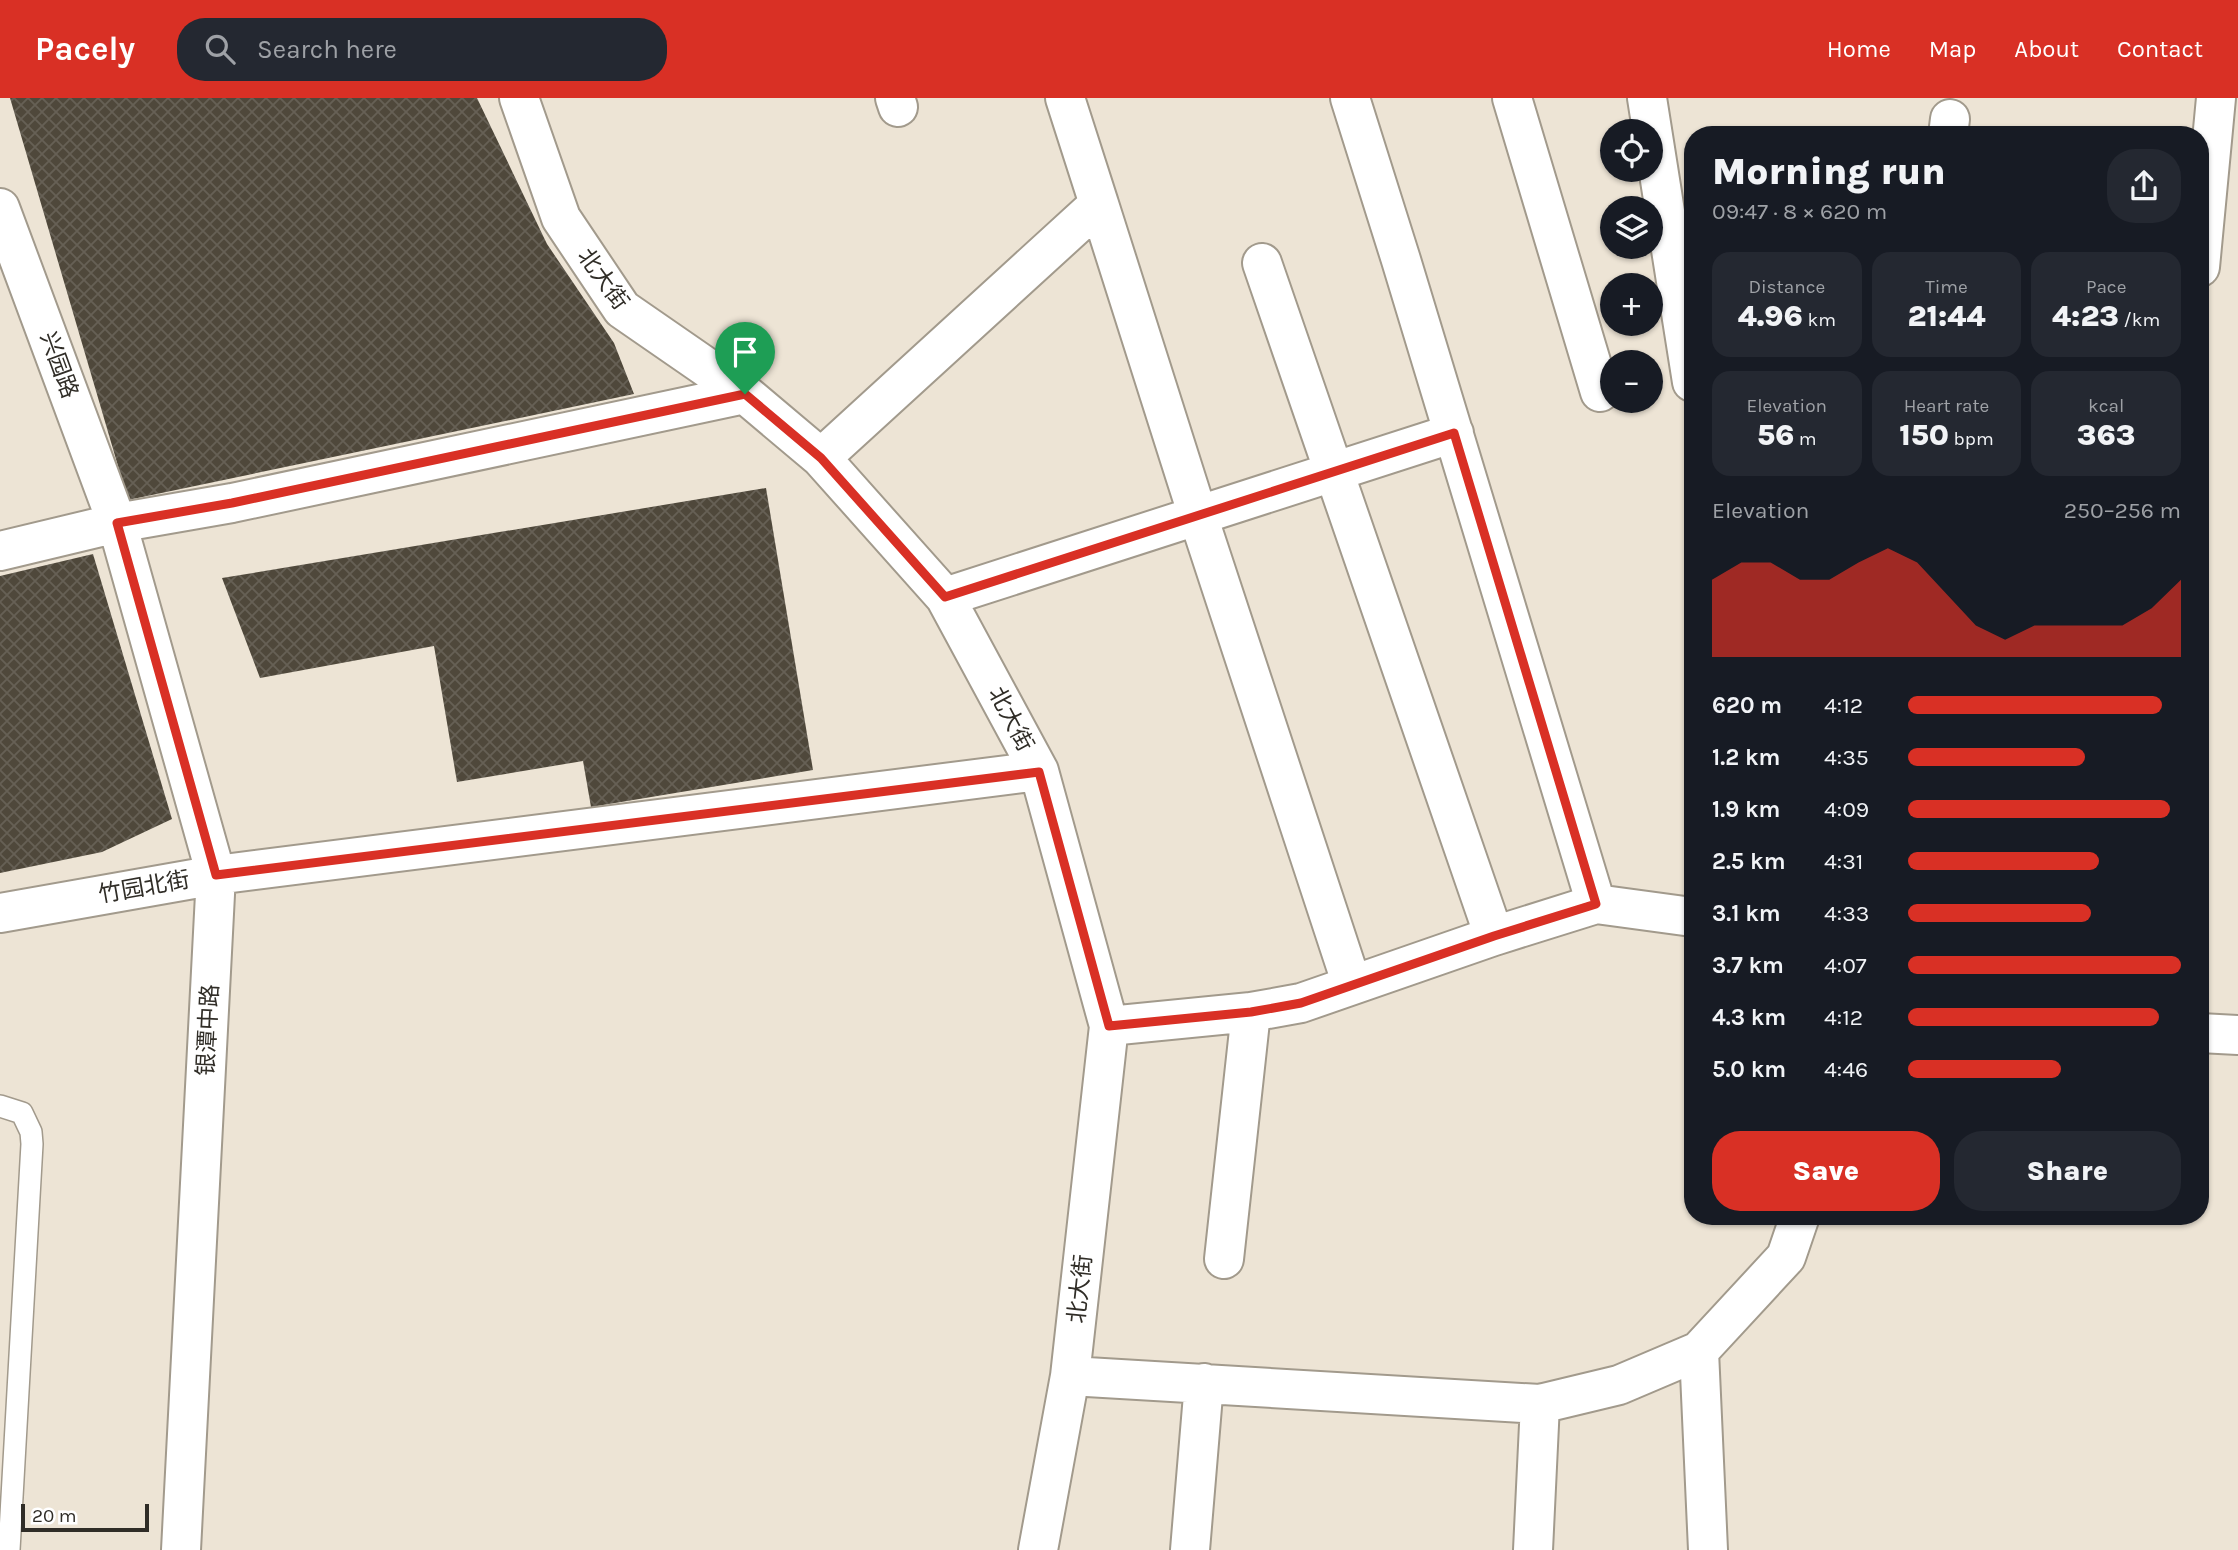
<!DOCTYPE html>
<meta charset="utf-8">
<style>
:root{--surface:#171b24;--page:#242831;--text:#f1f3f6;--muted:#9ea1a6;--accent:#d93025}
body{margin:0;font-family:Karla,"Noto Sans SC",sans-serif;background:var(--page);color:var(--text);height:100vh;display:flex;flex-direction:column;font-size:26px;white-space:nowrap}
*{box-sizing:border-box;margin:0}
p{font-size:23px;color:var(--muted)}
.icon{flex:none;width:38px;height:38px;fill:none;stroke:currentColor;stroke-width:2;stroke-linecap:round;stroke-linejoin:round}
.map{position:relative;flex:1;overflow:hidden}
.details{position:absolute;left:1684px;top:28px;width:525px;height:1099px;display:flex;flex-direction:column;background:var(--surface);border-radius:28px;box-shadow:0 2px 5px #0004}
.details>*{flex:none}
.tools{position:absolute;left:1600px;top:21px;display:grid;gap:14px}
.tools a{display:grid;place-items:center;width:63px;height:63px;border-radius:50%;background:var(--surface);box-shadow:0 2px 5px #0004;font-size:35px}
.scale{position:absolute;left:21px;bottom:18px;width:128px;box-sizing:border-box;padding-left:7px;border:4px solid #302d27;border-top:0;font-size:19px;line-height:24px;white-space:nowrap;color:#302d27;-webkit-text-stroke:5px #fff;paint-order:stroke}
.pin{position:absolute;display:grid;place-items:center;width:60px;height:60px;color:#fff;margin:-72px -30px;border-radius:50% 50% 50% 0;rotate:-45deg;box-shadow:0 0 7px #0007}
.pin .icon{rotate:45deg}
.round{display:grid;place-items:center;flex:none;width:74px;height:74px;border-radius:28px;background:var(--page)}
.head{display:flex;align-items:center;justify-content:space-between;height:119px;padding:0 28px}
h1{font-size:38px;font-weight:800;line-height:52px}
.metrics{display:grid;grid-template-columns:repeat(3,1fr);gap:10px;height:119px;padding:7px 28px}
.metrics div{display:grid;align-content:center;border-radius:18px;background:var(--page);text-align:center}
.metrics b{font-size:30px;font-weight:800}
.metrics small{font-size:19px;font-weight:400}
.metrics p{font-size:19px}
.chart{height:196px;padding:14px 28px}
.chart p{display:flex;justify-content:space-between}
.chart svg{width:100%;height:126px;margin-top:7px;fill:var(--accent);opacity:.7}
.primary-button{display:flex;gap:14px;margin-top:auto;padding:14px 28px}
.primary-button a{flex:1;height:80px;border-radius:28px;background:var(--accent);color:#fff;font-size:28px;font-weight:800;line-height:80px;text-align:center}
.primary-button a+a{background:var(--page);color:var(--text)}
ul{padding:0 28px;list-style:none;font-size:23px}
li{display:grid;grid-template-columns:112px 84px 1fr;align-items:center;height:52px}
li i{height:18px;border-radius:9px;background:var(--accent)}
header{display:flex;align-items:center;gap:42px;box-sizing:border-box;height:98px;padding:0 35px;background:var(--accent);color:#fff}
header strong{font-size:33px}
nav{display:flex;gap:38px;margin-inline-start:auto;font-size:24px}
.search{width:490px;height:63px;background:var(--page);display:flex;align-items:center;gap:18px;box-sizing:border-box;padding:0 24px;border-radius:28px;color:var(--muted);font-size:26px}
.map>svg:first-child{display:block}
.building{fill:url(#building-cross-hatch)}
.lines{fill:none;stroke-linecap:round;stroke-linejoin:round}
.lane-casing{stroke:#a29a8c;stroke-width:24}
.street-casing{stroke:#a29a8c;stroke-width:42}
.lane{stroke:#fff;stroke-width:21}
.street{stroke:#fff;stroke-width:38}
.route-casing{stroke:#fff;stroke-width:14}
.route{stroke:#d93025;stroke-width:9}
.labels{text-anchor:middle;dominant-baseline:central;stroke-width:7;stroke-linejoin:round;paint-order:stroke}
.street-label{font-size:23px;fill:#302d27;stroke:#fff}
</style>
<header>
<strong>Pacely</strong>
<div class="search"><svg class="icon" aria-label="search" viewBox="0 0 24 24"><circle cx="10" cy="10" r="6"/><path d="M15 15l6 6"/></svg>Search here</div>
<nav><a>Home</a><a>Map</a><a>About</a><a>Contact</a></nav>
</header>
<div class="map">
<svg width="2238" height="1452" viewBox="0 0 2238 1452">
<defs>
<pattern id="building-cross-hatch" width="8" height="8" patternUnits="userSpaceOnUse" patternTransform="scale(1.75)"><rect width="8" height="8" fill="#4f483b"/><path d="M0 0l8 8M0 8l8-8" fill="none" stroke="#666055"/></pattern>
</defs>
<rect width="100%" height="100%" fill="#ede4d5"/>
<path class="building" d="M10,0H477L547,146L614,245L634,296L128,402Z
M766,390L813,672L591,709L583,663L457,684L434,548L260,580L222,480Z
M93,456L172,721L102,754L0,775V478Z"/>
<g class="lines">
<g class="lane-casing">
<path id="lane" d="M0,1008L22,1015L31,1034L32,1046L9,1452"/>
</g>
<g class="street-casing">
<path id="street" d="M519,0L561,120L622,211L745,296L821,360L945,499L1039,673L1109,928L1070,1278L1038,1452
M895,0L898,9
M1350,0L1401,162L1596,806
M1512,0L1600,294
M1647,0L1692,284
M1948,37L1950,21
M1099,106L1198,418L1352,887
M0,110L117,425L216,777L181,1452
M1262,165L1494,838
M2200,169L2216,0
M821,360L1099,106L1065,0
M0,453L117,425L232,405L745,296
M945,499L1454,335
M0,815L216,777L1039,673
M1109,928L1251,914L1301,905L1494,838L1596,806L1692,819
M2200,935L2238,937
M1224,1161L1251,914
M1699,1253L1708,1452
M1070,1278L1540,1306L1619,1287L1699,1253L1786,1159L1800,1118
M1190,1452L1204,1285
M1533,1452L1540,1306"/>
</g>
<use href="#lane" class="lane"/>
<use href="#street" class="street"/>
</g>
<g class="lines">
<g class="route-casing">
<path id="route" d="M745,296L821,360L945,499L1454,335L1596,806L1494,838L1301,905L1251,914L1109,928L1039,674L216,777L117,425L232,405Z"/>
</g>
<use href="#route" class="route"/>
</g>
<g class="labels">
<g class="street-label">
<text transform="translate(603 181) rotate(54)">北大街</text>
<text transform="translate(59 267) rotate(70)">兴园路</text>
<text transform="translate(1011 621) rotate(62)">北大街</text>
<text transform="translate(144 789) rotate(-10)">竹园北街</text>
<text transform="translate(208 932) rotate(-87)">银潭中路</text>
<text transform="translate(1080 1191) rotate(-84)">北大街</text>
</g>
</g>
</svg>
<div class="tools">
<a><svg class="icon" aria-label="locate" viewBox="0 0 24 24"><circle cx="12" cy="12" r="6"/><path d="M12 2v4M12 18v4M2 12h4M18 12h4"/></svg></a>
<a><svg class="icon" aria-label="layers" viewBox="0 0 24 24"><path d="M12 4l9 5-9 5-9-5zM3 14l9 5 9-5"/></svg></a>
<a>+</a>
<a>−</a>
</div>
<div class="scale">20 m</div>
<div class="pin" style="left:745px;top:296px;background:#1e9e55"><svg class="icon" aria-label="arrive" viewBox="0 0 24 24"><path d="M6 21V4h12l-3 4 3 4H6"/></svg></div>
<section class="details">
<div class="head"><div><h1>Morning run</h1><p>09:47 · 8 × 620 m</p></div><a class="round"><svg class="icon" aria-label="share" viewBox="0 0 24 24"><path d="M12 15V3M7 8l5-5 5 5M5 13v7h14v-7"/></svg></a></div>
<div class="metrics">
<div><p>Distance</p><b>4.96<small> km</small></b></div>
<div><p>Time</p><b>21:44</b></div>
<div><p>Pace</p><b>4:23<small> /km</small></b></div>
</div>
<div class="metrics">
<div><p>Elevation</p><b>56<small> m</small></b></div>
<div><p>Heart rate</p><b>150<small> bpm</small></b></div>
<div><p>kcal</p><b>363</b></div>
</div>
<div class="chart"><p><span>Elevation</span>250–256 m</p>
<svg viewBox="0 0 160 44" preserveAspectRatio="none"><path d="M0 44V17L10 11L20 11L30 17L40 17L50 11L60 6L70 11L80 22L90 33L100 38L110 33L120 33L130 33L140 33L150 27L160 17V44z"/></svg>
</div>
<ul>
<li><b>620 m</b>4:12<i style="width:93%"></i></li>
<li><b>1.2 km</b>4:35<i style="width:65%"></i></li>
<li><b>1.9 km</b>4:09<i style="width:96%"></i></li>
<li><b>2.5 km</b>4:31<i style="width:70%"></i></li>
<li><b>3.1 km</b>4:33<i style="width:67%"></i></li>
<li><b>3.7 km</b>4:07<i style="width:100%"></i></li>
<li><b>4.3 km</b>4:12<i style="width:92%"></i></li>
<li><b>5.0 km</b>4:46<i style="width:56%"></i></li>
</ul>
<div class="primary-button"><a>Save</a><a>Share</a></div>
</section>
</div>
